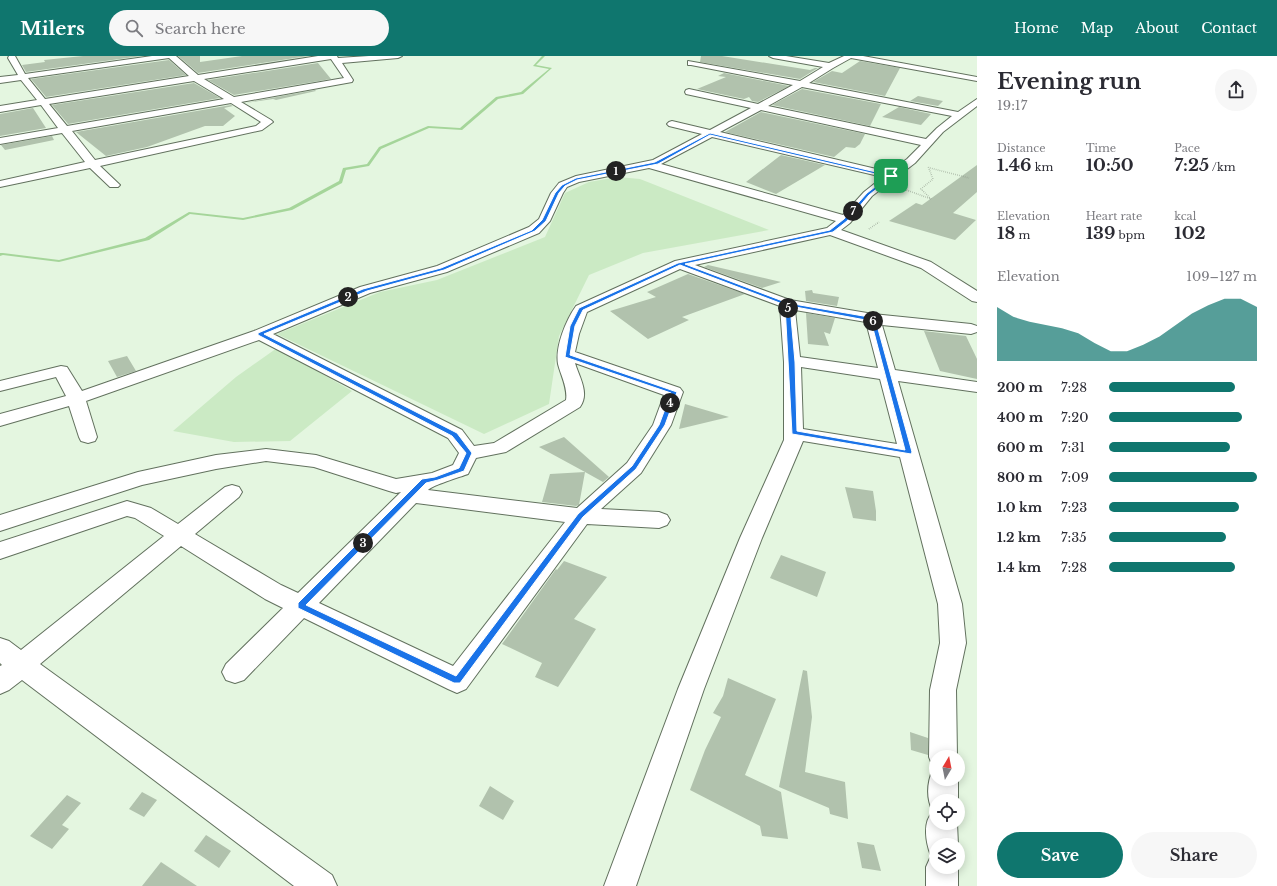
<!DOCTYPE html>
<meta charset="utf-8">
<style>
:root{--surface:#fff;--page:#f7f7f7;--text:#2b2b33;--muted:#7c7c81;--accent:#0f766e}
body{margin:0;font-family:"Libre Baskerville",serif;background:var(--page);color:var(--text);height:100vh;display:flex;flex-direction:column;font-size:15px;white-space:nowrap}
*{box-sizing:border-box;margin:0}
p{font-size:13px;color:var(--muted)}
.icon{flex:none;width:22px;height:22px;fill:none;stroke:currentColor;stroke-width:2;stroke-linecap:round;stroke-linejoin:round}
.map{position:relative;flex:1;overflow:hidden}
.sheet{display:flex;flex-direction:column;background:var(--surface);width:300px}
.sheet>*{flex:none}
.needle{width:26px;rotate:10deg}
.fabs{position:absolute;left:929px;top:694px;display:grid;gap:8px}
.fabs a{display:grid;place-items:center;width:36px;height:36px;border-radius:50%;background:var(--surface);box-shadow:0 2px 10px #0003;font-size:20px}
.pin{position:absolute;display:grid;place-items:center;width:34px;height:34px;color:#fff;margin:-17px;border-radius:8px;box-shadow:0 2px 6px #0006}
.km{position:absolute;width:20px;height:20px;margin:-10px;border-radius:50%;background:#222;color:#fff;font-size:11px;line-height:20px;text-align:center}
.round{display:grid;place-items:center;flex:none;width:42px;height:42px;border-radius:21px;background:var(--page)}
.head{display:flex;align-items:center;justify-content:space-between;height:68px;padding:0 20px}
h1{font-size:22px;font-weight:800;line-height:30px}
.stats{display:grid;grid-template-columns:repeat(3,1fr);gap:6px;height:68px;padding:4px 20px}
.stats div{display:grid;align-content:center}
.stats b{font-size:17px;font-weight:800}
.stats small{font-size:11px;font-weight:400}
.stats p{font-size:11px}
.chart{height:112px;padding:8px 20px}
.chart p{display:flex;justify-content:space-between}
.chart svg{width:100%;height:72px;margin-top:4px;fill:var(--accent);opacity:.7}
.cta{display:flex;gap:8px;margin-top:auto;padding:8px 20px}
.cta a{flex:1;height:46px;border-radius:24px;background:var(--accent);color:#fff;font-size:16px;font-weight:800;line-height:46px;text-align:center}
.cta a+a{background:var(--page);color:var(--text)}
ul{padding:0 20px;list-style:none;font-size:13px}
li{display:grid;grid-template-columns:64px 48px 1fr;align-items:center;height:30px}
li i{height:10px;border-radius:5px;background:var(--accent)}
header{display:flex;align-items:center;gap:24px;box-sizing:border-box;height:56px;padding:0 20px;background:var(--accent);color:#fff}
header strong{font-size:19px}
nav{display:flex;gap:22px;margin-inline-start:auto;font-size:14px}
.search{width:280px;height:36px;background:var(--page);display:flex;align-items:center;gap:10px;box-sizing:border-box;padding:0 14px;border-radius:22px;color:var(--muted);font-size:15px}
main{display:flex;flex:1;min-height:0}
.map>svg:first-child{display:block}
.green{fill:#cbeac4}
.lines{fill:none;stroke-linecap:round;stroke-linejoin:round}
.stream{fill:#a5d59a;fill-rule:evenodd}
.building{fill:#b1c2ad}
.street-casing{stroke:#62715e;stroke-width:2}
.path{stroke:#8c9889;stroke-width:1.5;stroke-dasharray:0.5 1.5;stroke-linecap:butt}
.street{fill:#fff;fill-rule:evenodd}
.route{fill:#1a73e8;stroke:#fff;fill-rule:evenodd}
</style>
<header>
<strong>Milers</strong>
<div class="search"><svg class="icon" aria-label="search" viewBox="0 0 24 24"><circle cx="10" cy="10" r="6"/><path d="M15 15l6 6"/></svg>Search here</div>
<nav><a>Home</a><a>Map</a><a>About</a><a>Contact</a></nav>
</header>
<main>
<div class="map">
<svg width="977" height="830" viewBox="0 0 977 830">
<rect width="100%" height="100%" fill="#e4f6e0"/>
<path class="green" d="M618,121L640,123L769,174L643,197L589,219L559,280L549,348L484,378L277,278L380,236L437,224L545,181L565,137L589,126Z
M277,292L352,335L290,385L234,386L173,375L236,321Z"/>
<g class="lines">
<path class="stream" d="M542,0H545L536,9L552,12L523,38L498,43L462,74L429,72L381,93L369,110L346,114L342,127L292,154L243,164L190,158L149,184L59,206L3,199L0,200V197H3L59,204L145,182L189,156L243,162L289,152L339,125L343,112L367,108L379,91L428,70L460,72L496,41L521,36L549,13L533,10Z"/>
</g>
<path class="building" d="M83,0H141L26,16L22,9L45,6L44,4Z
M178,0H200V6L242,0H308L198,17Z
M701,0H722L810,14L815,12H818L800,23L700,6Z
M169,4L186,19L46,41L31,23Z
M860,5L900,12L885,40L813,26L832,15L842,17Z
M318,7L331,23L234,39L208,24Z
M724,17L789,30L758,46L752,45L749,41L744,43L697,33L726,21L718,20Z
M194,27L220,42L68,68L52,49Z
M802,33L881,48L870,70L772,49Z
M315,34L316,35L276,44L273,43L245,47Z
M918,40L943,45L938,50L910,45Z
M231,49L233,50L224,52L235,60L223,70H205L147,91L106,100L76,76Z
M899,51L931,58L921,69L882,61Z
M33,52L46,72L0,80V58Z
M761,56L865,78L860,88L855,92L846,91L834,101L725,76Z
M52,80L54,84L5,94L1,89Z
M781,99L825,109L776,138L746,126Z
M977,109V136L953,157L976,164L955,184L889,165L916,147L922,149Z
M708,209L781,226L762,232L704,211Z
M688,218L745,238L682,261L689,264L648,283L610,255L656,241L647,236Z
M812,234L813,237L839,241L837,250L806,245L805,235Z
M806,257L835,262L830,278L824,276L829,290L808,288Z
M924,275L966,280L977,303V323L940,315Z
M127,300L136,315L117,321L108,305Z
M685,348L729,361L679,373Z
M564,381L609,421L603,426L585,416L579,449L576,450L542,446L550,418L585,416L539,391Z
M845,431L873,435L876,455V465L853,462Z
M781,499L826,516L817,541L770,522Z
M564,505L607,521L574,563L596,573L558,631L535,621L542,607L502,588L556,513L557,514Z
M803,614L807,615L812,661L805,716L845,726L848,763L830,758L829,752L779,731Z
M728,622L776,643L745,719L781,736L788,783L762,780L760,770L690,734L705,694L721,661L713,657L723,640Z
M910,676L928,682V699L911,694Z
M490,730L514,745L503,764L479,750Z
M142,736L157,744L144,761L129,753Z
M67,739L81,747L62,769L69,773L52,793L30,780Z
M206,779L231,795L219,812L194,795Z
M857,786L874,789L881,815L862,812Z
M161,806L197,830H142Z"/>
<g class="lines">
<g class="street-casing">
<path id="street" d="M9,0H15L25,18L152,0H176L198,19L318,0H337L338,2L369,0H402L398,2L342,7L353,24L352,26L241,46L271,64L273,66L262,74L100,110L120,129L118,131H110L90,112L0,131V125L85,106L62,77L0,88V82L58,72L41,49L0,56V50L37,44L21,24L0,27V21L18,19L8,2ZM169,2L189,20L45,43L28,22ZM331,3L344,22L234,41L204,23ZM194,25L224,43L67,70L49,48ZM231,47L261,66L256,70L95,104L72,75Z
M769,0H786L829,7L844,0H863L977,21V25L851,2L833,12L809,27L958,56L977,43V50L943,76L915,107L872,140L850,167L841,174L931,206L977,235V246L972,245L921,212L830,179L695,209L790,244L873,258L971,268L977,270V276L971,278L882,269L895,314L977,326V336L898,325L962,548L966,587L956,634L957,701H936V723H958V745H936V767H957L958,789H936V811H958V830H926V811L931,800C926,787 922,766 933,756C926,742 927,727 933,713L936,712L933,711L929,701L930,634L940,587L938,548L900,401L803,385L762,482L704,633L636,830H604L678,633L740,482L784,384V306L780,250L680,213L587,256L579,278L575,296L680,332L683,336L671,369L641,417L601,453L659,456L667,459L670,464L667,469L659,472L587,468L466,633L457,637L448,633L304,562L244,624L235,627L226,624L222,616L226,608L283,552L265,543L181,490L40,608L332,819L337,830H294L22,624L9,634L0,638V610L2,609L0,607V582L9,585L21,594L164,480L135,462L127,460L0,503V486L127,445L151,452L178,468L225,431L232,429L239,431L242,436L239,441L195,478L281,529L298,537L401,436L396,437L389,435L314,411L266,405L216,413L142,429L0,475V459L138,416L216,399L266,393L316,399L396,423L432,417L453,409L459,397L448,382L259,284L86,345L97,381L95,385L88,387L81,385L79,381L69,350L0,370V358L66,340L56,321L0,335V325L61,310L67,311L82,335L254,275L360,231L437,210L529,171L539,163L551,137L559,127L576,120L653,104L702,78L669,70L667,68L669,66L672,65L710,74L751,52L686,38L685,36L686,34L689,33L758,48L793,29L691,9H688V5L800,25L823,11L773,2ZM802,31L952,60L937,72L926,83L768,50ZM761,54L921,89L907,103L889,116L720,76ZM712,81L883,121L864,136L843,159L661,108ZM649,112L836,165L827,172L675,205L576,250C566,264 555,291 558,308C561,320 568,332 566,344L494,387L474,390L462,374L273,278L370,237L447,216L539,177L550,165L563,137L567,131L579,126ZM795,254L866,266L878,312L800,301ZM575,307L664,339L653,369L627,407L577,452L428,434C433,429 460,421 468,418L476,402L506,396L580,351C590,337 579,321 575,307ZM801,311L880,323L897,388L803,373ZM416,447L565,466L453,610L319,547Z"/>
</g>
<path class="path" d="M930,112L969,122
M901,132L931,143L921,133L933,123L928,110
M869,173L879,166"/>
<use href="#street" class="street"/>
</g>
<path class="route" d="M710,77L893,120L869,139L847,165L833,176L685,208L788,247L875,262L912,396L911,398L792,378L785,249L680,209L583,254L575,270L570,299L677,336L665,369L636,413L583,461L460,627H454L298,552V547L422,423L435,421L459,412L466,397L452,380L258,279V277L363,233L441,212L532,174L542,164L555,137L562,129L576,122L655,106ZM710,79L888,121L867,137L844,163L830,174L678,207L579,252L570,270L565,301L671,337L659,369L632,410L578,458L456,620L306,549L426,427L438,424L464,415L472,397L457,377L264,278L367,235L444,214L535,175L546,165L559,137L565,130L577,124L658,108ZM790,250L871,265L905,394L797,375L795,306Z"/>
</svg>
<div class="fabs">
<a><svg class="needle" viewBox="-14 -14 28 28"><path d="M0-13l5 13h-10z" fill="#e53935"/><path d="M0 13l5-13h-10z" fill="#7c7c81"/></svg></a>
<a><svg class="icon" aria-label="locate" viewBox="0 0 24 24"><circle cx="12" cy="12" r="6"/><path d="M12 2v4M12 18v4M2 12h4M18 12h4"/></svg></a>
<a><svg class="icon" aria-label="layers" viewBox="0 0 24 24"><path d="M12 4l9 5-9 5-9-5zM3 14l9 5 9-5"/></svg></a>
</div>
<div class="pin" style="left:891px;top:120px;background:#1e9e55"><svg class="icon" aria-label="arrive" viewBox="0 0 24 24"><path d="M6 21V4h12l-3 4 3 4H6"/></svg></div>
<b class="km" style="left:616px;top:115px">1</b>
<b class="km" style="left:348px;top:241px">2</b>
<b class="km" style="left:363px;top:487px">3</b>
<b class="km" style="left:670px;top:347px">4</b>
<b class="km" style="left:788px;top:252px">5</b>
<b class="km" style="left:873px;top:265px">6</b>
<b class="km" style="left:853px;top:155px">7</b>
</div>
<section class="sheet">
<div class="head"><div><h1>Evening run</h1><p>19:17</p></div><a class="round"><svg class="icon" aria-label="share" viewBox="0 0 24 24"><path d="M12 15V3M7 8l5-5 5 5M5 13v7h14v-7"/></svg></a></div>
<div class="stats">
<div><p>Distance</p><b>1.46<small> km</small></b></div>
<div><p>Time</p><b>10:50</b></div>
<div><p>Pace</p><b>7:25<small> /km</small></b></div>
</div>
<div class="stats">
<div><p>Elevation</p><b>18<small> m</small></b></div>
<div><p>Heart rate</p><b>139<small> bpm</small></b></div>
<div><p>kcal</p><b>102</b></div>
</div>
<div class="chart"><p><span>Elevation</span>109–127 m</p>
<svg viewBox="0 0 160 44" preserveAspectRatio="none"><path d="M0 44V11L10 17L20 20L30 22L40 24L50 27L60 33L70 38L80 38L90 34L100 29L110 22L120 15L130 10L140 6L150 6L160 11V44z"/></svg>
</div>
<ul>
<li><b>200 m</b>7:28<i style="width:85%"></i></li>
<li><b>400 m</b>7:20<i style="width:90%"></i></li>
<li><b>600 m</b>7:31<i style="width:82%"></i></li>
<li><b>800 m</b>7:09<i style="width:100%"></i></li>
<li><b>1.0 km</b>7:23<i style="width:88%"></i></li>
<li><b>1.2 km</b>7:35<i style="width:79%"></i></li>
<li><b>1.4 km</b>7:28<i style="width:85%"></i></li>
</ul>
<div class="cta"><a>Save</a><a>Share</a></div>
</section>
</main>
